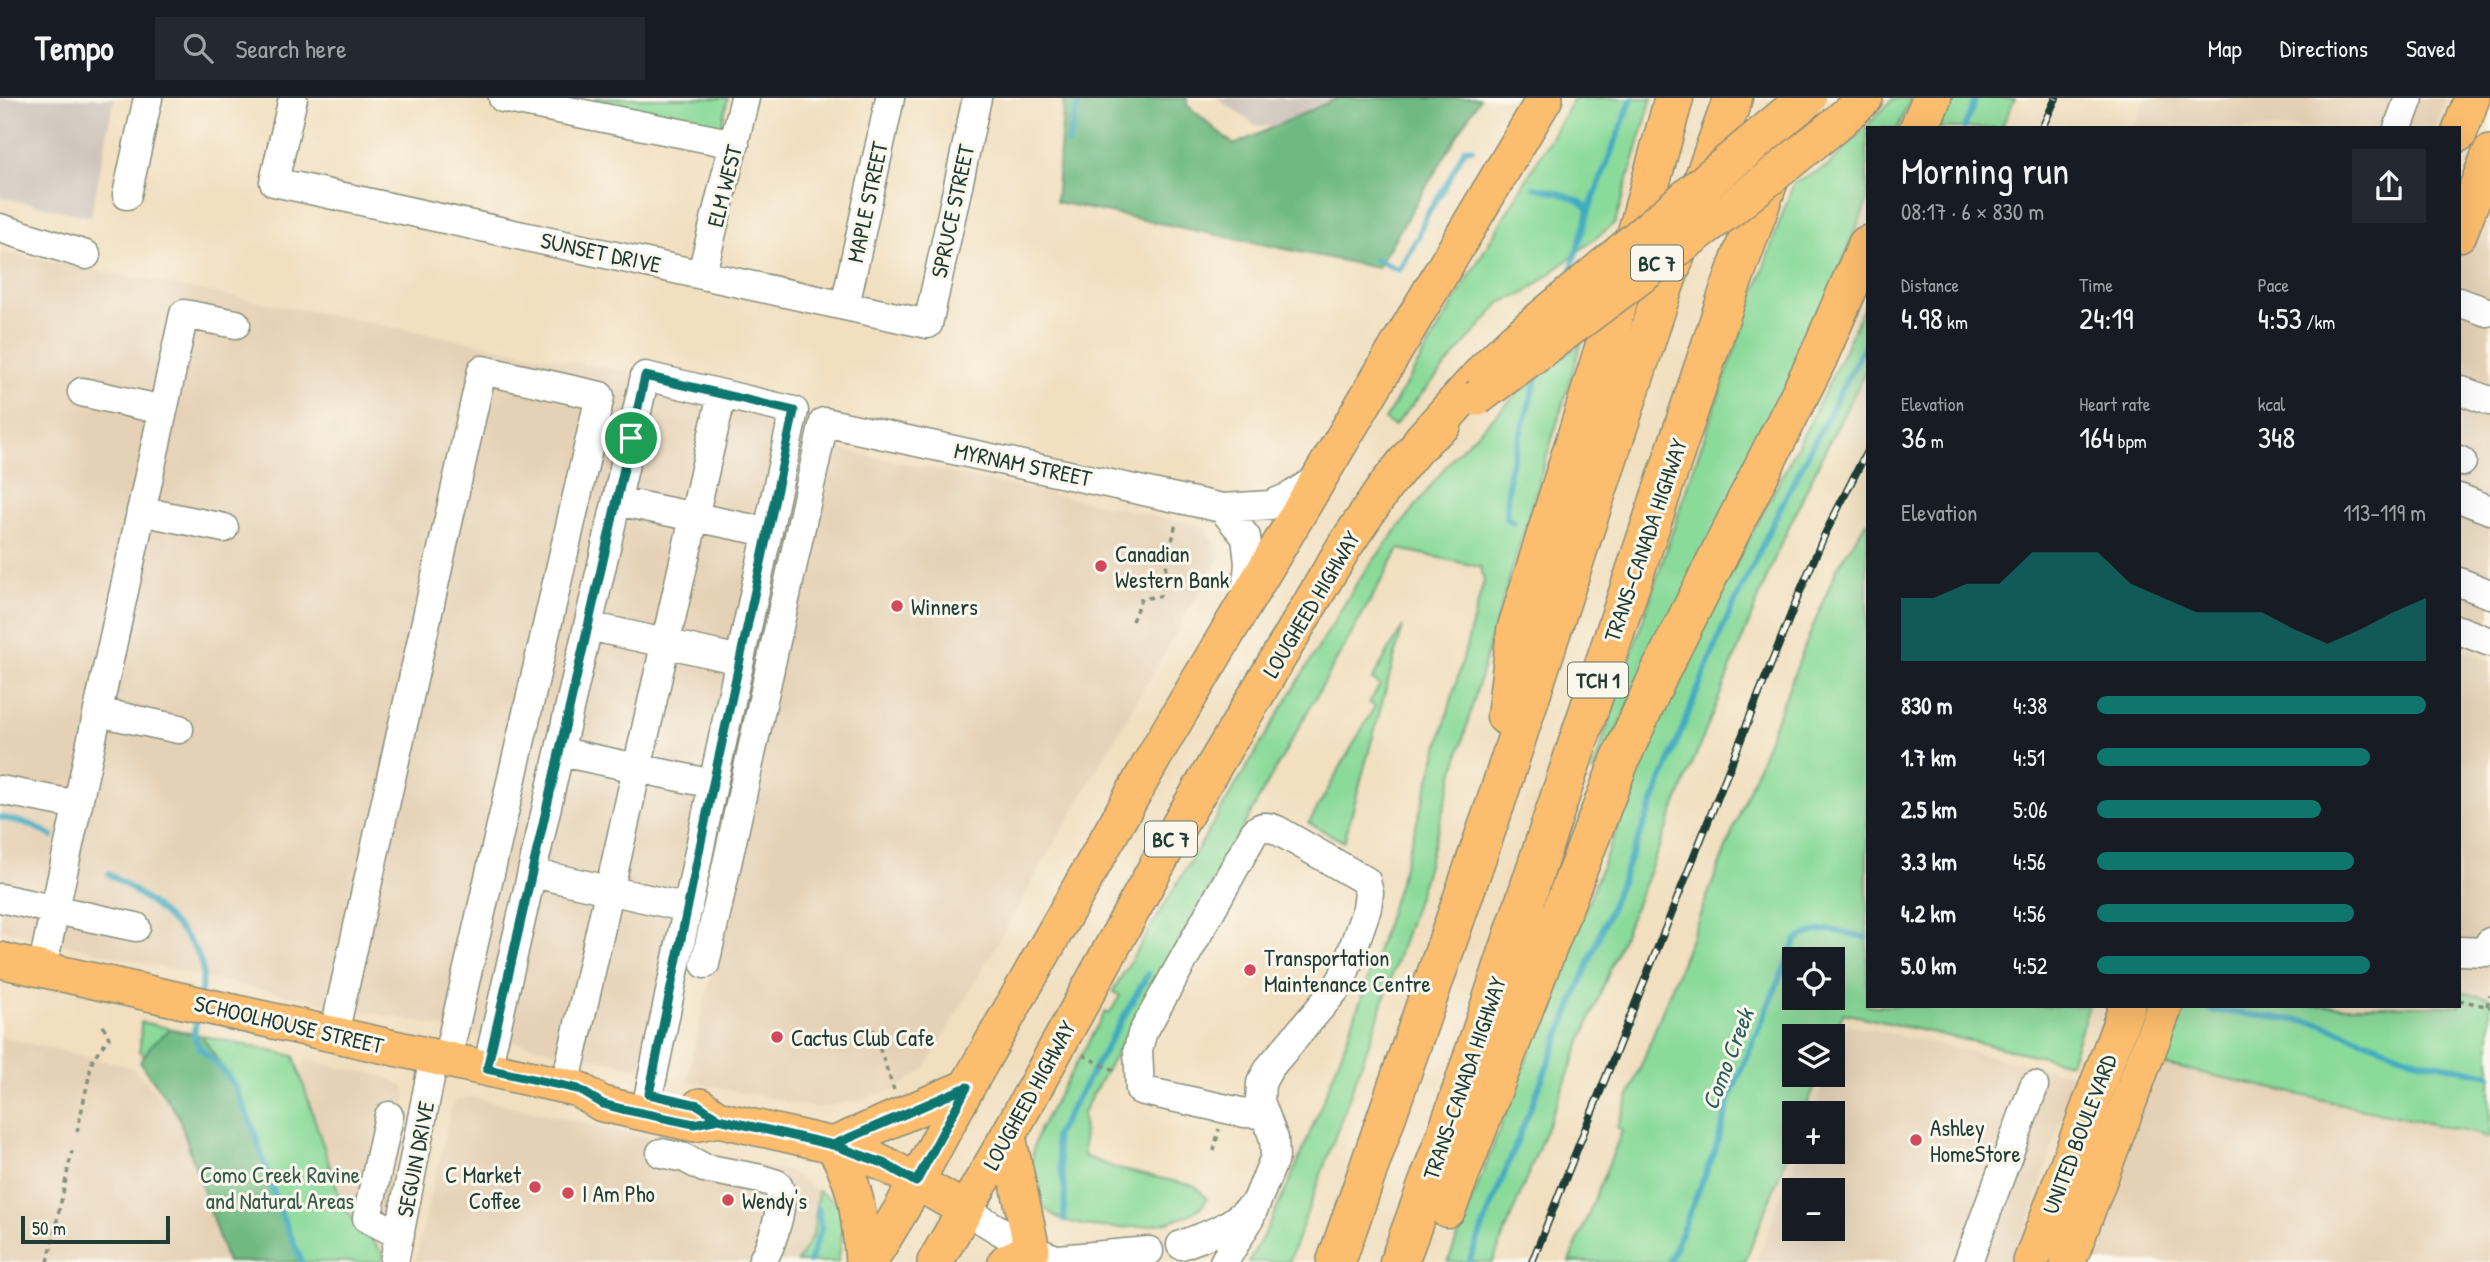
<!DOCTYPE html>
<meta charset="utf-8">
<style>
:root{--surface:#171b24;--page:#242831;--text:#f1f3f6;--muted:#9ea1a6;--line:#363941;--accent:#0f766e}
body{margin:0;font-family:"Patrick Hand",sans-serif;background:var(--page);color:var(--text);height:100vh;display:flex;flex-direction:column;font-size:26px;white-space:nowrap}
*{box-sizing:border-box;margin:0}
p{font-size:23px;color:var(--muted)}
.icon{flex:none;width:38px;height:38px;fill:none;stroke:currentColor;stroke-width:2;stroke-linecap:round;stroke-linejoin:round}
.map{position:relative;flex:1;overflow:hidden}
.sheet{position:absolute;left:1866px;top:28px;width:595px;height:882px;display:flex;flex-direction:column;background:var(--surface);border-radius:0px;box-shadow:0 7px 28px #0002}
.sheet>*{flex:none}
.fabs{position:absolute;left:1782px;top:849px;display:grid;gap:14px}
.fabs a{display:grid;place-items:center;width:63px;height:63px;border-radius:0px;background:var(--surface);box-shadow:0 7px 28px #0002;font-size:35px}
.scale{position:absolute;left:21px;bottom:18px;width:149px;box-sizing:border-box;padding-left:7px;border:4px solid #1f3d34;border-top:0;font-size:19px;line-height:24px;white-space:nowrap;color:#1f3d34;-webkit-text-stroke:5px #fbf7ec;paint-order:stroke}
.pin{position:absolute;display:grid;place-items:center;width:60px;height:60px;color:#fff;margin:-30px;border:4px solid #fff;border-radius:50%;box-shadow:0 2px 7px #0007}
.round{display:grid;place-items:center;flex:none;width:74px;height:74px;border-radius:0px;background:var(--page)}
.headline{display:flex;align-items:center;justify-content:space-between;height:119px;padding:0 35px}
h1{font-size:38px;font-weight:600;line-height:52px}
.metrics{display:grid;grid-template-columns:repeat(3,1fr);gap:10px;height:119px;padding:7px 35px}
.metrics div{display:grid;align-content:center}
.metrics b{font-size:30px;font-weight:600}
.metrics small{font-size:19px;font-weight:400}
.metrics p{font-size:19px}
.chart{height:196px;padding:14px 35px}
.chart p{display:flex;justify-content:space-between}
.chart svg{width:100%;height:126px;margin-top:7px;fill:var(--accent);opacity:.7}
ul{padding:0 35px;list-style:none;font-size:23px}
li{display:grid;grid-template-columns:112px 84px 1fr;align-items:center;height:52px}
li i{height:18px;border-radius:9px;background:var(--accent)}
header{display:flex;align-items:center;gap:42px;box-sizing:border-box;height:98px;padding:0 35px;background:var(--surface);border-bottom:2px solid var(--line)}
header strong{font-size:33px}
nav{display:flex;gap:38px;margin-inline-start:auto;font-size:24px}
.search{width:490px;height:63px;background:var(--page);display:flex;align-items:center;gap:18px;box-sizing:border-box;padding:0 24px;border-radius:0px;color:var(--muted);font-size:26px}
.map>svg:first-child{display:block}
.built{fill:#e5d1b6;fill-rule:evenodd}
.industrial{fill:#ccc2b9}
.green{fill:#8ada9a;stroke:#548c67;stroke-width:2;fill-rule:evenodd}
.forest{fill:#6fba82;stroke:#477c5b;stroke-width:2}
.lines{fill:none;stroke-linecap:round;stroke-linejoin:round}
.stream{stroke:#41aac0;stroke-width:6}
.minor-casing{stroke:#888e7a;stroke-width:31}
.major-casing{stroke:#888e7a;stroke-width:38}
.highway-casing{stroke:#888e7a;stroke-width:41}
.path{stroke:#888e7a;stroke-width:3.5;stroke-dasharray:5 5;stroke-linecap:butt}
.minor{stroke:#fff;stroke-width:28}
.major{stroke:#fcbd6e;stroke-width:35}
.highway{stroke:#fcbd6e;stroke-width:38}
.rail-casing{stroke:#1f3d34;stroke-width:8}
.rail{stroke:#fbf7ec;stroke-width:5;stroke-dasharray:16;stroke-linecap:butt}
.major-bridge-casing{stroke:#888e7a;stroke-width:38;stroke-linecap:butt}
.highway-bridge-casing{stroke:#888e7a;stroke-width:41;stroke-linecap:butt}
.major-bridge{stroke:#fcbd6e;stroke-width:35}
.highway-bridge{stroke:#fcbd6e;stroke-width:38}
.route-casing{stroke:#fff;stroke-width:14}
.route{stroke:#0f766e;stroke-width:9}
.poi-dot{fill:#d1495b;stroke:#fbf7ec;stroke-width:2.5}
.labels{text-anchor:middle;dominant-baseline:central;stroke-width:6;stroke-linejoin:round;paint-order:stroke}
.shield{fill:#fbf7ec;stroke:#61756b;stroke-width:2}
.shield-label{font-size:21px;font-weight:bold;fill:#1f3d34}
.street-label{font-size:23px;fill:#1f3d34;stroke:#fbf7ec}
.poi-label{font-size:23px;fill:#1f3d34;stroke:#fbf7ec;text-anchor:start}
.park-label{font-size:23px;fill:#345c48;stroke:#fbf7ec}
.water-label{font-size:24px;font-style:italic;fill:#295e5e;stroke:#fbf7ec}
</style>
<header>
<strong>Tempo</strong>
<div class="search"><svg class="icon" aria-label="search" viewBox="0 0 24 24"><circle cx="10" cy="10" r="6"/><path d="M15 15l6 6"/></svg>Search here</div>
<nav><a>Map</a><a>Directions</a><a>Saved</a></nav>
</header>
<div class="map">
<svg width="2490" height="1164" viewBox="0 0 2490 1164">
<rect width="100%" height="100%" fill="#fbf7ec"/>
<filter id="ink" filterUnits="userSpaceOnUse"><feTurbulence type="fractalNoise" baseFrequency=".0143" numOctaves="2"/><feDisplacementMap in="SourceGraphic" scale="14" xChannelSelector="R" yChannelSelector="G"/><feConvolveMatrix kernelMatrix="1 2 1 2 8 2 1 2 1" color-interpolation-filters="sRGB"/></filter>
<filter id="wash" filterUnits="userSpaceOnUse"><feTurbulence type="fractalNoise" baseFrequency=".00686" numOctaves="4" result="noise"/><feDisplacementMap in="SourceGraphic" scale="28" xChannelSelector="R" yChannelSelector="G"/><feGaussianBlur stdDeviation="1.57" result="paint"/><feColorMatrix in="noise" values="0 0 0 0 0 0 0 0 0 0 0 0 0 0 0 0 0 1.4 0 .05"/><feComposite in="paint" operator="in"/></filter>
<g filter="url(#wash)">
<rect width="100%" height="100%" fill="#f1dfc0"/>
<path class="built" d="M2145,0H2446L2435,30H2134Z
M2490,66V524L2459,511V159Z
M0,154L804,308L659,974L225,884L0,831Z
M828,349L1206,429L1220,458L926,969L897,991L857,1003L817,1010L687,983Z
M2459,551L2490,563V900L2459,894Z
M1846,926L2075,977L2017,1164H1756L1798,1054H1832V1015H1812L1827,977L1832,976V962ZM1794,1092H1832V1130H1794Z
M0,939L132,969L178,1017L227,1164H0Z
M304,962L388,979L404,989L406,1000L376,1145L343,1107L301,976Z
M2157,965L2490,1039V1164H2081Z
M472,999L791,1074L818,1093L813,1137L797,1164H415L451,1010L457,1002Z"/>
<path class="industrial" d="M0,0H114L91,119L0,99Z
M1217,0H1381L1352,39L1255,27Z"/>
<path class="green" d="M596,0H728L719,39L593,11Z
M1574,0H1652L1615,125L1524,196L1501,204L1394,328L1385,322Z
M1894,0H1911L1898,30H1867V104L1812,238L1595,676L1592,674L1698,357L1793,86L1828,68Z
M1951,0H2015L2001,30H1939Z
M1867,201V271L1825,352L1778,452L1493,1164H1448L1663,611C1727,472 1808,342 1867,201Z
M1582,244L1495,527L1425,777L1375,929L1289,1164H1248C1280,1112 1301,1057 1324,1000C1391,833 1436,657 1484,483L1481,469L1399,451L1083,1014L1084,1058L1118,1071L1195,1088L1207,1101C1189,1135 1079,1137 1052,1116C1026,1097 1029,1058 1039,1032L1105,914L1109,916L1120,898L1113,893L1114,891L1360,480L1454,358L1518,295Z
M1867,423V908H2089L2070,965L1843,915L1832,942V938H1794V976L1819,977L1804,1015H1794V1040L1745,1164H1569L1622,1033L1617,1029L1809,538L1837,470ZM1794,861H1832V900H1794Z
M1403,528L1344,744L1309,725L1375,608L1369,605L1380,587L1372,582Z
M2459,894L2490,900V1039L2157,965L2178,908H2459Z
M141,924L294,958L343,1109L383,1155L381,1164H248L199,1011L140,953Z
M818,1093L842,1107L843,1131L838,1164H797L813,1137Z"/>
<path class="forest" d="M1064,0H1187V7L1234,47L1338,0H1480L1377,170L1056,104Z
M171,931L202,938C222,969 241,998 254,1032C270,1076 282,1121 302,1164H227L178,1017L140,964L152,946Z"/>
<g class="lines">
<path class="stream" d="M1964,30L1976,0
M1068,46L1079,0
M1534,89C1550,93 1580,98 1589,112L1569,179
M1589,112L1632,0
M1375,161L1399,172L1418,139L1426,118L1446,87L1465,50L1472,51
M1513,424L1506,420L1509,374L1540,270
M0,719L32,727L52,738
M109,776C138,794 201,838 203,875C203,882 201,890 200,897
M2210,912L2319,925L2411,960L2490,977
M197,918L194,938L199,949L224,973L236,991L254,1033L279,1111L302,1164
M1064,1122L1065,1093L1055,1039L1148,876
M809,1164L821,1131L818,1111
M1469,1164L1723,529L1784,402L1867,243
M1669,1164L1715,1053L1732,994L1796,842C1822,826 1839,833 1867,840"/>
</g>
</g>
<g filter="url(#ink)">
<g class="lines">
<g class="minor-casing">
<path id="minor" d="M293,0L274,84L928,226L977,0
M503,0L735,46
M2398,30L2409,0
M127,97L148,0
M0,130L86,157
M702,175L745,0
M2459,204L2487,214
M845,208L890,0
M2459,292L2490,303
M82,294L163,312
M2459,362L2462,364
M2459,400L2490,412
M617,403L768,434
M1222,410L1246,439L1249,466L1245,504
M141,413L224,430
M2459,484L2490,496
M589,528L740,562
M2459,532L2490,544
M98,614L179,631
M561,654L713,686
M0,692L78,707
M533,775L688,810
M0,800L136,829
M2459,853L2486,854L2490,844
M705,866L824,324L1222,410L1270,407L1289,399L1320,379
M42,871L184,216L236,226
M334,936L482,272L600,298L447,962
M487,971L645,278L722,296
M565,988L722,296L794,313L713,686L649,996
M389,1018L367,1120L400,1137
M661,1055L685,1060L704,1070L761,1081L777,1086C788,1101 771,1148 762,1164
M964,1111L1032,1152L1064,1164
M1181,1147C1209,1137 1227,1131 1250,1110
M1059,1161L1149,1153
M394,1164L434,959
M1224,1164L1249,1122L1275,1059L1274,1041L1260,1003L1261,985L1270,969L1336,891L1343,879L1367,810L1369,795L1366,783L1277,732C1268,728 1260,727 1254,735L1142,936L1138,952L1140,992L1245,1015L1264,1016
M1968,1164L2034,988"/>
</g>
<g class="major-casing">
<path id="major" d="M1834,28L1865,0
M2459,36L2472,0
M2459,136L2490,55
M0,862L578,991L602,1006L694,1026L718,1021
M700,1008L718,1021L833,1047L860,1055L883,1065L964,1111
M833,1047L967,989
M833,1047C858,1088 859,1118 863,1164
M869,1164L901,1112L967,989L1163,643L1545,0
M935,1164L1008,1038L1182,722L1344,449L1387,386L1422,343L1444,326
M1006,1164L1032,1152L1008,1038
M2031,1164L2127,908
M2068,1164L2165,908"/>
</g>
<g class="highway-casing">
<path id="highway" d="M1919,30L1932,0
M1422,343L1485,273
M1506,618L1516,533L1613,221L1674,0
M1447,1110L1621,660L1660,574L1817,262L1867,147
M1336,1164L1495,707L1662,194L1733,0
M1399,1164L1455,1012L1728,196L1776,63"/>
</g>
<path class="path" d="M1132,523L1141,501L1160,498L1176,425
M2459,902L2490,909
M2487,908L2490,897
M873,931L894,992
M1083,957L1108,970L1117,972
M77,1034L93,960L109,940L101,923
M1214,1053L1219,1031
M48,1164L72,1053"/>
<use href="#minor" class="minor"/>
<use href="#major" class="major"/>
<use href="#highway" class="highway"/>
<g class="rail-casing">
<path id="rail" d="M2042,30L2056,0
M1532,1164L1799,496L1825,436L1867,353"/>
</g>
<use href="#rail" class="rail"/>
<g class="major-bridge-casing">
<path id="major-bridge" d="M1477,300L1732,110L1834,28"/>
</g>
<g class="highway-bridge-casing">
<path id="highway-bridge" d="M1485,273L1516,243L1807,0"/>
</g>
<use href="#major-bridge" class="major-bridge"/>
<use href="#highway-bridge" class="highway-bridge"/>
</g>
</g>
<g class="lines" filter="url(#ink)">
<g class="route-casing">
<path id="route" d="M631,340L487,971L578,991L603,1006L622,1011L694,1026L719,1021L833,1047L883,1065L916,1084L967,989L833,1047L719,1021L698,1007L649,996L713,686L794,313L645,278L631,340"/>
</g>
<use href="#route" class="route"/>
</g>
<g class="poi-dot">
<circle cx="1101" cy="468" r="7"/>
<circle cx="897" cy="508" r="7"/>
<circle cx="1250" cy="872" r="7"/>
<circle cx="777" cy="939" r="7"/>
<circle cx="1916" cy="1042" r="7"/>
<circle cx="535" cy="1089" r="7"/>
<circle cx="568" cy="1095" r="7"/>
<circle cx="728" cy="1102" r="7"/>
</g>
<g class="labels">
<g class="shield">
<rect x="1631" y="147.5" width="52" height="35" rx="5"/>
<rect x="1568" y="564.5" width="60" height="35" rx="5"/>
<rect x="1145" y="723.5" width="52" height="35" rx="5"/>
</g>
<g class="shield-label">
<text x="1657" y="165">BC 7</text>
<text x="1598" y="582">TCH 1</text>
<text x="1171" y="741">BC 7</text>
</g>
<g class="street-label">
<text transform="translate(724 88) rotate(-76)">ELM WEST</text>
<text transform="translate(867 104) rotate(-78)">MAPLE STREET</text>
<text transform="translate(952 113) rotate(-78)">SPRUCE STREET</text>
<text transform="translate(601 154) rotate(12)">SUNSET DRIVE</text>
<text transform="translate(1023 366) rotate(12)">MYRNAM STREET</text>
<text transform="translate(1645 442) rotate(-71)">TRANS-CANADA HIGHWAY</text>
<text transform="translate(1311 506) rotate(-59)">LOUGHEED HIGHWAY</text>
<text transform="translate(289 926) rotate(13)">SCHOOLHOUSE STREET</text>
<text transform="translate(1464 980) rotate(-71)">TRANS-CANADA HIGHWAY</text>
<text transform="translate(1029 997) rotate(-61)">LOUGHEED HIGHWAY</text>
<text transform="translate(2079 1036) rotate(-69)">UNITED BOULEVARD</text>
<text transform="translate(415 1061) rotate(-79)">SEGUIN DRIVE</text>
</g>
<g class="poi-label">
<text x="1115" y="455">Canadian<tspan x="1115" dy="26">Western Bank</tspan></text>
<text x="911" y="508">Winners</text>
<text x="1264" y="859">Transportation<tspan x="1264" dy="26">Maintenance Centre</tspan></text>
<text x="791" y="939">Cactus Club Cafe</text>
<text x="1930" y="1029">Ashley<tspan x="1930" dy="26">HomeStore</tspan></text>
<text x="521" y="1076" text-anchor="end">C Market<tspan x="521" dy="26">Coffee</tspan></text>
<text x="582" y="1095">I Am Pho</text>
<text x="742" y="1102">Wendy's</text>
</g>
<g class="park-label">
<text x="280" y="1076">Como Creek Ravine<tspan x="280" dy="26">and Natural Areas</tspan></text>
</g>
<g class="water-label">
<text transform="translate(1727 961) rotate(-69)">Como Creek</text>
</g>
</g>
</svg>
<div class="fabs">
<a><svg class="icon" aria-label="locate" viewBox="0 0 24 24"><circle cx="12" cy="12" r="6"/><path d="M12 2v4M12 18v4M2 12h4M18 12h4"/></svg></a>
<a><svg class="icon" aria-label="layers" viewBox="0 0 24 24"><path d="M12 4l9 5-9 5-9-5zM3 14l9 5 9-5"/></svg></a>
<a>+</a>
<a>−</a>
</div>
<div class="scale">50 m</div>
<div class="pin" style="left:631px;top:340px;background:#1e9e55"><svg class="icon" aria-label="arrive" viewBox="0 0 24 24"><path d="M6 21V4h12l-3 4 3 4H6"/></svg></div>
<section class="sheet">
<div class="headline"><div><h1>Morning run</h1><p>08:17 · 6 × 830 m</p></div><a class="round"><svg class="icon" aria-label="share" viewBox="0 0 24 24"><path d="M12 15V3M7 8l5-5 5 5M5 13v7h14v-7"/></svg></a></div>
<div class="metrics">
<div><p>Distance</p><b>4.98<small> km</small></b></div>
<div><p>Time</p><b>24:19</b></div>
<div><p>Pace</p><b>4:53<small> /km</small></b></div>
</div>
<div class="metrics">
<div><p>Elevation</p><b>36<small> m</small></b></div>
<div><p>Heart rate</p><b>164<small> bpm</small></b></div>
<div><p>kcal</p><b>348</b></div>
</div>
<div class="chart"><p><span>Elevation</span>113–119 m</p>
<svg viewBox="0 0 160 44" preserveAspectRatio="none"><path d="M0 44V22L10 22L20 17L30 17L40 6L50 6L60 6L70 17L80 22L90 27L100 27L110 27L120 33L130 38L140 33L150 27L160 22V44z"/></svg>
</div>
<ul>
<li><b>830 m</b>4:38<i style="width:100%"></i></li>
<li><b>1.7 km</b>4:51<i style="width:83%"></i></li>
<li><b>2.5 km</b>5:06<i style="width:68%"></i></li>
<li><b>3.3 km</b>4:56<i style="width:78%"></i></li>
<li><b>4.2 km</b>4:56<i style="width:78%"></i></li>
<li><b>5.0 km</b>4:52<i style="width:83%"></i></li>
</ul>
</section>
</div>
